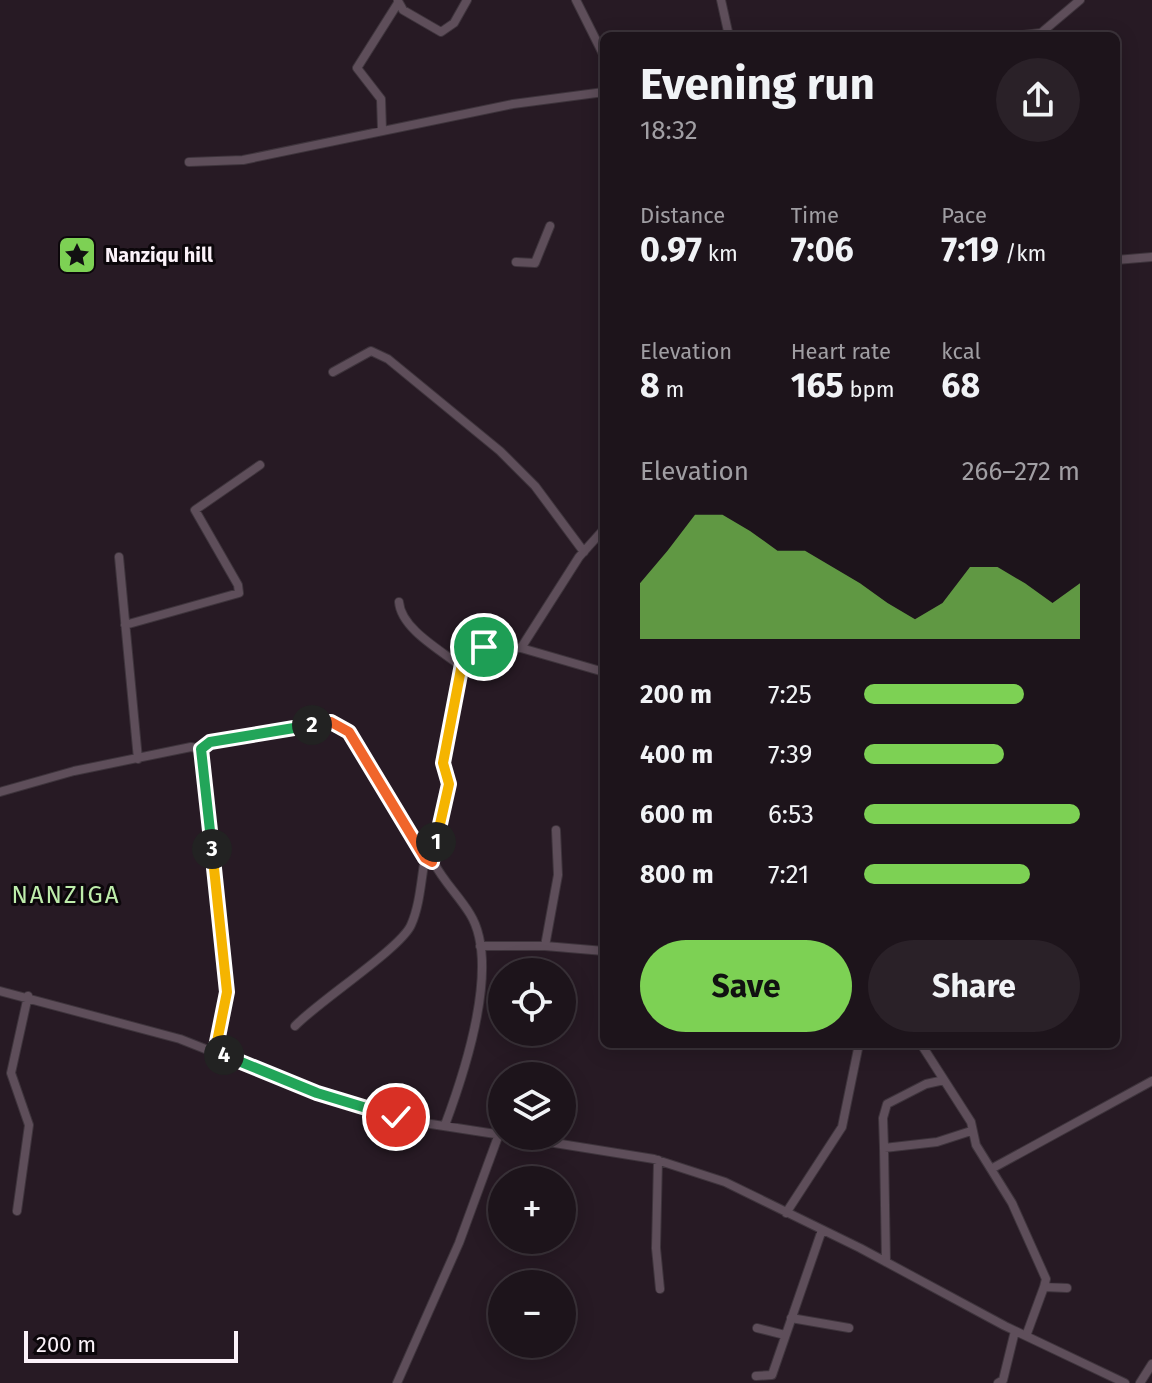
<!DOCTYPE html>
<meta charset="utf-8">
<style>
:root{--surface:#1d141b;--page:#2a2128;--text:#f1f3f6;--muted:#a09ea3;--line:#3b333a;--accent:#7dd154}
body{margin:0;font-family:"Fira Sans",sans-serif;background:var(--page);color:var(--text);height:100vh;display:flex;flex-direction:column;font-size:30px;white-space:nowrap}
*{box-sizing:border-box;margin:0}
p{font-size:26px;color:var(--muted)}
.icon{flex:none;width:44px;height:44px;fill:none;stroke:currentColor;stroke-width:2;stroke-linecap:round;stroke-linejoin:round}
.map{position:relative;flex:1;overflow:hidden}
.sheet{position:absolute;left:600px;top:32px;width:520px;height:1016px;display:flex;flex-direction:column;background:var(--surface);border-radius:12px;box-shadow:0 4px 20px #0003,0 0 0 2px var(--line)}
.sheet>*{flex:none}
.controls{position:absolute;left:488px;top:958px;display:grid;gap:16px}
.controls a{display:grid;place-items:center;width:88px;height:88px;border-radius:50%;background:var(--surface);box-shadow:0 4px 20px #0003,0 0 0 2px var(--line);font-size:40px}
.scale{position:absolute;left:24px;bottom:20px;width:214px;box-sizing:border-box;padding-left:8px;border:4px solid #fbf2f9;border-top:0;font-size:22px;line-height:28px;white-space:nowrap;color:#fbf2f9;-webkit-text-stroke:6px #0c070b;paint-order:stroke}
.pin{position:absolute;display:grid;place-items:center;width:68px;height:68px;color:#fff;margin:-34px;border:4px solid #fff;border-radius:50%;box-shadow:0 2px 8px #0007}
.km{position:absolute;width:40px;height:40px;margin:-20px;border-radius:50%;background:#222;color:#fff;font-size:22px;line-height:40px;text-align:center}
.round{display:grid;place-items:center;flex:none;width:84px;height:84px;border-radius:42px;background:var(--page)}
.summary{display:flex;align-items:center;justify-content:space-between;height:136px;padding:0 40px}
h1{font-size:44px;font-weight:700;line-height:60px}
.figures{display:grid;grid-template-columns:repeat(3,1fr);gap:12px;height:136px;padding:8px 40px}
.figures div{display:grid;align-content:center}
.figures b{font-size:34px;font-weight:700}
.figures small{font-size:22px;font-weight:400}
.figures p{font-size:22px}
.chart{height:224px;padding:16px 40px}
.chart p{display:flex;justify-content:space-between}
.chart svg{width:100%;height:144px;margin-top:8px;fill:var(--accent);opacity:.7}
.button{display:flex;gap:16px;margin-top:auto;padding:16px 40px}
.button a{flex:1;height:92px;border-radius:48px;background:var(--accent);color:#111;font-size:32px;font-weight:700;line-height:92px;text-align:center}
.button a+a{background:var(--page);color:var(--text)}
ul{padding:0 40px;list-style:none;font-size:26px}
li{display:grid;grid-template-columns:128px 96px 1fr;align-items:center;height:60px}
li i{height:20px;border-radius:10px;background:var(--accent)}
.map>svg:first-child{display:block}
.lines{fill:none;stroke-linecap:round;stroke-linejoin:round}
.minor-casing{stroke:#3e343c;stroke-width:10}
.minor{stroke:#5e4e5a;stroke-width:8}
.split-1-casing{stroke:#fff;stroke-width:16}
.split-2-casing{stroke:#fff;stroke-width:16}
.split-3-casing{stroke:#fff;stroke-width:16}
.split-4-casing{stroke:#fff;stroke-width:16}
.split-5-casing{stroke:#fff;stroke-width:16}
.split-1{stroke:#f5b400;stroke-width:10}
.split-2{stroke:#f0652b;stroke-width:10}
.split-3{stroke:#22a559;stroke-width:10}
.split-4{stroke:#f5b400;stroke-width:10}
.split-5{stroke:#22a559;stroke-width:10}
.labels{text-anchor:middle;dominant-baseline:central;stroke-width:6;stroke-linejoin:round;paint-order:stroke}
.poi-label{font-size:20px;font-weight:bold;fill:#fbf2f9;stroke:#0c070b;text-anchor:start}
.quarter-label{font-size:24px;letter-spacing:2px;fill:#beedab;stroke:#0c070b}
</style>
<div class="map">
<svg width="1152" height="1383" viewBox="0 0 1152 1383">
<rect width="100%" height="100%" fill="#271a24"/>
<g class="lines">
<g class="minor-casing">
<path id="minor" d="M576,0L604,56
M721,0L729,36
M398,1L403,10L441,32L454,23L467,0
M1014,36L1041,33L1080,0
M382,130L381,99L357,68L398,3
M189,162L243,160L513,104L604,92
M1116,260L1152,257
M516,262L535,263L550,226
M333,372L371,351L388,359L500,451L535,486L584,552
M119,557L138,759
M399,602C401,629 442,651 462,667
M125,625L239,593L238,585L195,510L260,465
M521,648L579,557L604,529
M201,749L227,992L215,1052
M0,792L74,771L191,747L201,749L210,742L331,722L349,732L425,858L434,863C444,882 459,896 470,914C501,964 464,1074 445,1125
M432,862L449,784L443,763L462,664L474,646L521,648L604,672
M480,946H545L558,875L556,830
M545,946L604,951
M0,991L180,1039L317,1093L405,1120L502,1135
M295,1026C319,1001 401,948 411,925C420,905 421,880 425,858
M921,1044L971,1122L976,1145L1012,1203L1046,1279L1044,1287
M511,1136L654,1159L725,1182L860,1248L1005,1326L1125,1383
M884,1148L883,1118L887,1104L926,1084L944,1080
M658,1160L656,1248L660,1289
M991,1169L1152,1081
M17,1211L29,1125L11,1073L28,996
M786,1213L842,1127L859,1044
M886,1262L884,1148L937,1142L971,1131
M791,1318L849,1328
M757,1328L785,1335
M1026,1336L1044,1287L1067,1288
M756,1376L772,1375L822,1230
M397,1383L459,1243L499,1134
M998,1383L1003,1380L1015,1331
M1140,1383L1152,1364"/>
</g>
<use href="#minor" class="minor"/>
</g>
<g class="lines">
<g class="split-1-casing">
<path id="split-1" d="M436,842L449,784L443,763L462,664L474,646L484,647"/>
</g>
<g class="split-2-casing">
<path id="split-2" d="M312,725L331,722L349,732L425,858L432,862L436,842"/>
</g>
<g class="split-3-casing">
<path id="split-3" d="M212,849L201,749L210,742L312,725"/>
</g>
<g class="split-4-casing">
<path id="split-4" d="M212,849L227,992L215,1052L224,1055"/>
</g>
<g class="split-5-casing">
<path id="split-5" d="M224,1055L317,1093L396,1117"/>
</g>
<use href="#split-1" class="split-1"/>
<use href="#split-2" class="split-2"/>
<use href="#split-3" class="split-3"/>
<use href="#split-4" class="split-4"/>
<use href="#split-5" class="split-5"/>
</g>
<defs>
<g id="sight-square" transform="scale(2)"><rect x="-9" y="-9" width="18" height="18" rx="4" fill="#7dd154" stroke="#0c070b"/><path d="M0-6L1.8-2.2L6-1.7L2.9 1.2L3.7 5.4L0 3.3L-3.7 5.4L-2.9 1.2L-6-1.7L-1.8-2.2Z" fill="#111"/></g>
</defs>
<g fill-rule="evenodd">
<use href="#sight-square" x="77" y="255"/>
</g>
<g class="labels">
<g class="poi-label">
<text x="105" y="255">Nanziqu hill</text>
</g>
<g class="quarter-label">
<text x="66" y="895">NANZIGA</text>
</g>
</g>
</svg>
<div class="controls">
<a><svg class="icon" aria-label="locate" viewBox="0 0 24 24"><circle cx="12" cy="12" r="6"/><path d="M12 2v4M12 18v4M2 12h4M18 12h4"/></svg></a>
<a><svg class="icon" aria-label="layers" viewBox="0 0 24 24"><path d="M12 4l9 5-9 5-9-5zM3 14l9 5 9-5"/></svg></a>
<a>+</a>
<a>−</a>
</div>
<div class="scale">200 m</div>
<div class="pin" style="left:484px;top:647px;background:#1e9e55"><svg class="icon" aria-label="arrive" viewBox="0 0 24 24"><path d="M6 21V4h12l-3 4 3 4H6"/></svg></div>
<div class="pin" style="left:396px;top:1117px;background:#d93025"><svg class="icon" aria-label="check" viewBox="0 0 24 24"><path d="M5 12l5 5 9-10"/></svg></div>
<b class="km" style="left:436px;top:842px">1</b>
<b class="km" style="left:312px;top:725px">2</b>
<b class="km" style="left:212px;top:849px">3</b>
<b class="km" style="left:224px;top:1055px">4</b>
<section class="sheet">
<div class="summary"><div><h1>Evening run</h1><p>18:32</p></div><a class="round"><svg class="icon" aria-label="share" viewBox="0 0 24 24"><path d="M12 15V3M7 8l5-5 5 5M5 13v7h14v-7"/></svg></a></div>
<div class="figures">
<div><p>Distance</p><b>0.97<small> km</small></b></div>
<div><p>Time</p><b>7:06</b></div>
<div><p>Pace</p><b>7:19<small> /km</small></b></div>
</div>
<div class="figures">
<div><p>Elevation</p><b>8<small> m</small></b></div>
<div><p>Heart rate</p><b>165<small> bpm</small></b></div>
<div><p>kcal</p><b>68</b></div>
</div>
<div class="chart"><p><span>Elevation</span>266–272 m</p>
<svg viewBox="0 0 160 44" preserveAspectRatio="none"><path d="M0 44V27L10 17L20 6L30 6L40 11L50 17L60 17L70 22L80 27L90 33L100 38L110 33L120 22L130 22L140 27L150 33L160 27V44z"/></svg>
</div>
<ul>
<li><b>200 m</b>7:25<i style="width:74%"></i></li>
<li><b>400 m</b>7:39<i style="width:65%"></i></li>
<li><b>600 m</b>6:53<i style="width:100%"></i></li>
<li><b>800 m</b>7:21<i style="width:77%"></i></li>
</ul>
<div class="button"><a>Save</a><a>Share</a></div>
</section>
</div>
